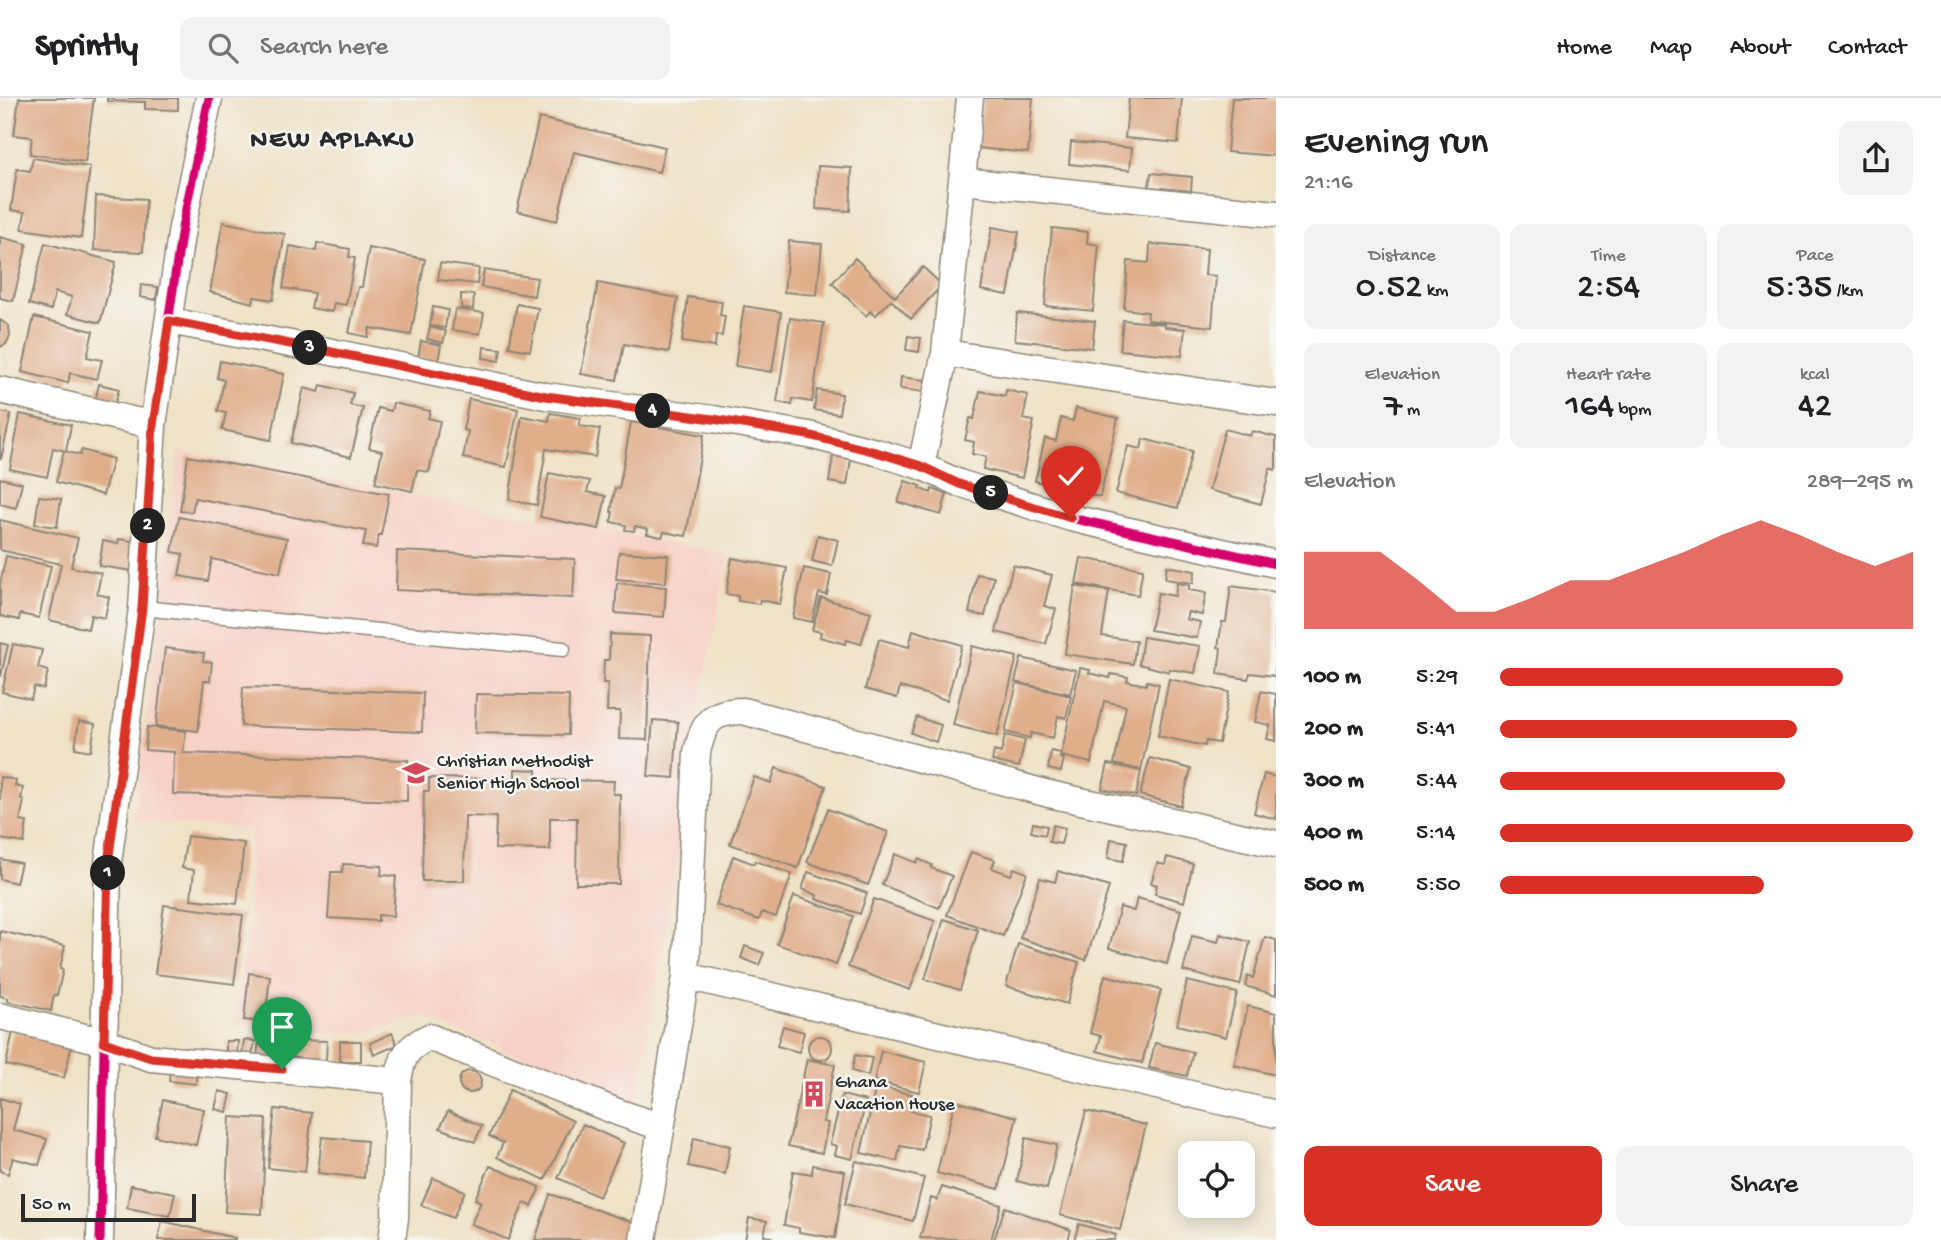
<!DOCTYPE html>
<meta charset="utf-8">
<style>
:root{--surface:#fff;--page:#f2f2f2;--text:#202124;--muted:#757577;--line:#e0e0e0;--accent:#d93025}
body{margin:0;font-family:"Gochi Hand",sans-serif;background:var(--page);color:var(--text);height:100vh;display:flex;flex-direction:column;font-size:26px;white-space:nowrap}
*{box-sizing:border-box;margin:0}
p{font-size:23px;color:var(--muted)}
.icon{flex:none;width:38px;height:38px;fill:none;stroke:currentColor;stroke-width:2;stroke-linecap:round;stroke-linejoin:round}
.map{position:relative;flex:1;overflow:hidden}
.sheet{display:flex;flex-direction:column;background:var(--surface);width:665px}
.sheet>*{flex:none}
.controls{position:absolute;left:1178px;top:1043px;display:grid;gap:14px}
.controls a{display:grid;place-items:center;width:77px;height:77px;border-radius:14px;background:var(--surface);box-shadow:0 4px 18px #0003;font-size:35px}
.scale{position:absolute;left:21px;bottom:18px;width:175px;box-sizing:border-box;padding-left:7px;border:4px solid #2b2b2b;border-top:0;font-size:19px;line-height:24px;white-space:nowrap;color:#2b2b2b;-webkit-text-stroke:5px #f6f6f2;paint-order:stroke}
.pin{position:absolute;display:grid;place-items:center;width:60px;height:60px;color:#fff;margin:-72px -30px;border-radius:50% 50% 50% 0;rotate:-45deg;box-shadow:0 0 7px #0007}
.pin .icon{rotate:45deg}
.km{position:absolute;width:35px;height:35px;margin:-18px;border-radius:50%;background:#222;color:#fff;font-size:19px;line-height:35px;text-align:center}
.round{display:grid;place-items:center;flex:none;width:74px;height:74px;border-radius:14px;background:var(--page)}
.summary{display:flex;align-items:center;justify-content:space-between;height:119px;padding:0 28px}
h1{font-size:38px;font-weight:600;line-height:52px}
.metrics{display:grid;grid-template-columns:repeat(3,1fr);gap:10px;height:119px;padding:7px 28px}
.metrics div{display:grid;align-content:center;border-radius:14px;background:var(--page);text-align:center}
.metrics b{font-size:35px;font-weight:600}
.metrics small{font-size:19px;font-weight:400}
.metrics p{font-size:19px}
.chart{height:196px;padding:14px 28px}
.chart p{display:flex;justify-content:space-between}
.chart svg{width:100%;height:126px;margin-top:7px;fill:var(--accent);opacity:.7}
.cta{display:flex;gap:14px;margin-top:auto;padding:14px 28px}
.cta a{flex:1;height:80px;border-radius:14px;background:var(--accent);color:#fff;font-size:28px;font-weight:600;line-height:80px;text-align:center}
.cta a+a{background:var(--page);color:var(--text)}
ul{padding:0 28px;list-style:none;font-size:23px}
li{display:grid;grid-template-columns:112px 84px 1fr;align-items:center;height:52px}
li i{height:18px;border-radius:9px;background:var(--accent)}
header{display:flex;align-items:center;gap:42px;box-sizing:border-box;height:98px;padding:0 35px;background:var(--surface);border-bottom:2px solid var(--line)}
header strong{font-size:33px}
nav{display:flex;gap:38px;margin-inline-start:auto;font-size:24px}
.search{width:490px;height:63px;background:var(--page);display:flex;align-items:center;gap:18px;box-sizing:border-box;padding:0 24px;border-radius:14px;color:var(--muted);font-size:26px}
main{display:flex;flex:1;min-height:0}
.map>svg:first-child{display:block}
.built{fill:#f7d1c6}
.building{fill:#e0ae8b}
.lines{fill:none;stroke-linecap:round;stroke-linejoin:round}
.lane-casing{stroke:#8d8678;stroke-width:17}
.street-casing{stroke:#8d8678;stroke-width:29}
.lane{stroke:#fff;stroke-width:14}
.street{stroke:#fff;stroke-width:26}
.cycleway-casing{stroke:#f6f6f2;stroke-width:13}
.cycleway{stroke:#d6006c;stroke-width:9}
.route-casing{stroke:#fff;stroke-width:14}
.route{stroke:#d93025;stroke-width:9}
.labels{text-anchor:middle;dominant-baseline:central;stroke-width:5;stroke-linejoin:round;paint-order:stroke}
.poi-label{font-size:19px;fill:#2b2b2b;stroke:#f6f6f2;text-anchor:start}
.district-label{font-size:26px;font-weight:bold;letter-spacing:2px;fill:#2b2b2b;stroke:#f6f6f2}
</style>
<header>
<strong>Sprintly</strong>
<div class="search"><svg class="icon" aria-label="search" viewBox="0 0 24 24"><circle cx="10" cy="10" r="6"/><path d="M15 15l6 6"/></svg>Search here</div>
<nav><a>Home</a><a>Map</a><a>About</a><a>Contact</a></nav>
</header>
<main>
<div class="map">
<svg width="1276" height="1142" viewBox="0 0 1276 1142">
<rect width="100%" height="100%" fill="#f6f6f2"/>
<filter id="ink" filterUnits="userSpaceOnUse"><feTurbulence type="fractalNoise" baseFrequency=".0143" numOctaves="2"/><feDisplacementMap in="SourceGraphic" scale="14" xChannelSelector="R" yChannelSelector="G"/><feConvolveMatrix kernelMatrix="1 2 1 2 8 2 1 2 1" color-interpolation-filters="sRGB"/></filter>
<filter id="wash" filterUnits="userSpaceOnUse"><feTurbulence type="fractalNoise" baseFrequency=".00686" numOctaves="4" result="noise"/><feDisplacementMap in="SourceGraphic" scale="28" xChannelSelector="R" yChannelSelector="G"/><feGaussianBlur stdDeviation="1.57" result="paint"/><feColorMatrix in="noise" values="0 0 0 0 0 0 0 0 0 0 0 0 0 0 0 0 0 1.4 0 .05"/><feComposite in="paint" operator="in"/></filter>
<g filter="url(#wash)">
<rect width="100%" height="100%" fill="#efe2c6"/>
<path class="built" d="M179,353L729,456L695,631L685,716L636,1007L425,919L364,935L308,934L234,927L249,826L250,731L134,723Z"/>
<g id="blocks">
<path class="building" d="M19,0H94L85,64L30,56L32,39L14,37Z
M107,0H178V12L145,11V4L107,3Z
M983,0H1033L1028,55L978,50Z
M1129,0H1182L1178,45L1125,40Z
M1232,0H1276V58L1227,54Z
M539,20L665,49L659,74L574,54L557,123L517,113Z
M1071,44L1132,50L1130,72L1069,66Z
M33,60L90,69L81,140L22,131L25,114L11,112L17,71L30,73Z
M818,68L852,70L850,113L816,111Z
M1151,75L1192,79L1191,93L1149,89Z
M96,98L146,101L143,154L94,152Z
M223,124L285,136L273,202L254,199L253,205L210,194Z
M992,129L1019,134L1008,197L981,192Z
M1052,130L1088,134L1087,145L1099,147L1093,213L1045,208Z
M0,139L27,146L13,203L0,200Z
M789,143L822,146L817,197L784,194Z
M45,145L116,164L100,225L67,216L72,199L55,194L51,212L29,206Z
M317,145L350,151L349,159L355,160L346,207L334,205L332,214L311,210L314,195L283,190L290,148L316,153Z
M1150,146L1207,151L1205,177L1216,178L1212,229L1147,222L1148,214L1124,211L1128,163L1149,165Z
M369,150L425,161L411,237L370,230L368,239L349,235L358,189H362Z
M855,160L895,199L923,169L942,187L911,221L891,202L875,218L870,213L866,218L832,185Z
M440,165L479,170L477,186L438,182Z
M484,172L537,180L534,198L481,189Z
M598,185L678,200L669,254L624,246L617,282L581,276Z
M141,187L158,189L156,202L140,199Z
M461,196L474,197L473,211L461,210Z
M688,199L722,204L720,217L725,218L722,238L716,237L715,249L682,244Z
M517,206L538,210L530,253L509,249Z
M744,208L781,214L772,274L735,268Z
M433,209L448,212L445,230L430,228Z
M455,211L484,215L480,236L452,232Z
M1017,215L1095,223L1092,250L1015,242Z
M34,219L93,233L87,259L102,262L97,281L70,275L68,285L22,274Z
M790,220L824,225L812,304L793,301L792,307L777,304Z
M0,222L9,228L10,238L6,246L0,249Z
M1123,222L1165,226V229L1185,231L1182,258L1120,252Z
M430,229L446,233L443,245L427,241Z
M908,238L921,240L919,254L906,252Z
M421,243L441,247L438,264L418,260Z
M484,249L501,251L499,263L483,260Z
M220,263L284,276L271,342L222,332L226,315L218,313L224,282L217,280Z
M901,279L925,282L924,294L900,291Z
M99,286L119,291L113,313L94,308Z
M321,287L353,295L350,307L363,310L351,359L291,345L304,290L319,294Z
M817,292L842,296L839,316L814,312Z
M1006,292L1028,297L1023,321L1034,323L1022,380L983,371L986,359L972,356L974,344L965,342L970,320L974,321L980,293L1005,298Z
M469,301L518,311L506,369L463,360L468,333L463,332Z
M393,305L430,313L428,320L440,323L429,374L417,372L412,393L375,385L382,353L369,350L378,310L391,313Z
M1076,310L1118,320L1100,399L1035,383L1045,340L1056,343L1061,320L1073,323Z
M0,314L11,316L1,361H0Z
M550,315L581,320L579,328L600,331L595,359L546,351L537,407L509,402L522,318L549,323Z
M20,316L71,327L66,353L53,350L47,379L10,371Z
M631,324L704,337L686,438L664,434L662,439L647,436L648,431L635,428L634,433L625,432L626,427L611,424L613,414H611L615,390L619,391Z
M1225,331L1250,338L1252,333L1276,339V369L1275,372L1270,370L1261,406L1209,392Z
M1143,341L1192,353L1178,410L1116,395L1128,348L1141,351Z
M82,352L113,361L103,397L56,384L64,353L80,357Z
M188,358L389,396L381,437H379L376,450L363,448L366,433L195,400L192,414L180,413Z
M833,358L851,361L847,387L829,384Z
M549,375L590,383L587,394L606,398L599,431L540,419Z
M0,380L22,385L16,410L0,406Z
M905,383L921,388L920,391L931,395L932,391L947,396L941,417L898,404Z
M39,398L61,401L57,429L35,426Z
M179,419L287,440L280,475L212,461L208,483L179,478L183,456L172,454Z
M0,422L78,440L71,469L101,475L97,496L109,499L105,520L91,517L88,531L49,522L61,466L0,452Z
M818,437L838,442L832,468L812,463Z
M119,441L138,444L133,473L99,468L103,443L118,446Z
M397,453L575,461L573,500L396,492Z
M619,454L668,457L666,485L616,481Z
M6,458L51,468L39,520L20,516L19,522L0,518V486Z
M732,460L787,470L780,506L760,502L759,506L738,503V498L726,496Z
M1081,460L1143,471L1138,497L1076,486Z
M1013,467L1052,477L1044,508L1056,511L1046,546L996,534Z
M1167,468L1195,473L1193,485L1165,481Z
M804,470L831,476L827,497L819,495L812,524L793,520Z
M977,476L994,479L985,518L969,515Z
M617,485L666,489L664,519L615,515Z
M1177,485L1189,487V492L1206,495L1202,517L1188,514L1186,521L1200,524L1197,540L1150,532L1158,495L1175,498Z
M1075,488L1109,493L1102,538L1136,543L1133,566L1065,556Z
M1231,488L1276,494L1275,578L1250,575L1248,581L1218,576L1221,550L1218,549L1222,524H1226Z
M821,500L871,514L861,546L847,542L845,546L820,539L821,534L812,532Z
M913,532L962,547L947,602L900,589L897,600L865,591L879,541L909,549Z
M610,536L650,538L647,642L619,641L620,613H607L608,585H603L604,562H609Z
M1143,539L1200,548L1195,575L1169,571V574L1139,566Z
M0,545L8,547L1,578H0Z
M13,546L42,552L38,570L48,573L44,591L34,589L31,601L2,594Z
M972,548L1017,559L997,638L953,627Z
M165,550L204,555L203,563L212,564L210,583H204L198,633L156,628Z
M1021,560L1076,572L1070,596L1015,584Z
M1080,570L1090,572L1089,575L1110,580L1111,576L1128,579L1127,583L1146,587L1147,583L1159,586L1141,672L1114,666L1126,608L1104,603L1091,665L1061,658Z
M1169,581L1229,594L1219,645L1206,643L1205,648L1158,638Z
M1017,585L1071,598L1066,620L1058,618L1053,640L1031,635L1030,640L1005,634Z
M243,589L423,595L422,634L241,628Z
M1261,593L1276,596V643L1267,641L1270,627L1255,624Z
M476,596L569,598L568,637L475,635Z
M917,619L941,627L936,644L911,635Z
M653,622L678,624L674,680L648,678Z
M79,623L95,626L91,653L75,650Z
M147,629L186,633L183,655L408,662L407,703L173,696L174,654L145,652Z
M1005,637L1025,642L1019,669L992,663L994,653L1001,655Z
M1051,653L1061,655L1060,660H1064L1061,674L1048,671Z
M1150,660L1191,671L1181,708L1140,697Z
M1108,666L1141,673L1136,698L1102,691Z
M776,670L826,688L798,770L730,746L754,679L771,685Z
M515,671L537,672V682L614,683L613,696H620L619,786H576L577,720H550V752L495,751L496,719L465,718L464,783H422L424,693H429V680L515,681Z
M1264,676L1276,679V721L1254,715Z
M0,679L16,682L15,688L23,690L21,701L24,702L20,723L27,724L24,745L0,741Z
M828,711L888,734L868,787L807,764Z
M1033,725L1047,728L1045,737L1031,734Z
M1053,727L1065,730L1061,746L1049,744Z
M187,738L244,745L237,806L191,801L194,772L182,770Z
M1111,741L1127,744L1123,763L1108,760Z
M971,754L995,762L992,770L1011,777L1014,770L1027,775L1003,838L947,817Z
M895,756L917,765L918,761L932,767L931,770L952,778L939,810L882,787Z
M733,758L754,766L755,763L792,776L776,819L762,814L759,822L716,807Z
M1167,759L1193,766L1184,804L1155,796L1157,787L1151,785L1157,765L1165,767Z
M0,761L21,765L16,785L0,781Z
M343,766L382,768L381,777L396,778L393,818L378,817V823L328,820L331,774H342Z
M1058,773L1109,789L1086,862L1020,840L1040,780L1055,784Z
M808,774L867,795L860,816L816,801L817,797L802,791Z
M794,798L853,818L836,867L777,846Z
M1137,800L1181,812L1167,866L1109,850L1120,809L1134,813Z
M874,801L935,823L910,892L848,869Z
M164,807L243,817L234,886L155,876Z
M944,821L978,832L960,892L925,881Z
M0,833L65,848L60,871L63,872L57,897H54L51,913L7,903L8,900L0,898Z
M1220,836L1250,844L1240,887L1183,873L1192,838L1218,844Z
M1265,839L1276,842V897L1245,888L1248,878L1253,880Z
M1018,846L1079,864L1067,906L1006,888Z
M745,848L764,855L759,867L741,860Z
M249,875L270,878L265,924L244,922Z
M1105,877L1161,892L1142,965L1097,953L1101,938L1090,935Z
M1187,883L1237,895L1226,939L1177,927Z
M1248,908L1276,915V977L1234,967Z
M783,928L804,934L799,954L777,948Z
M13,933L72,946L64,980L6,967Z
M392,935L397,947L374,957L370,945Z
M808 950a12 12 0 1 1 24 0a12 12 0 1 1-24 0Z
M244,942L255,943L252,958L242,957Z
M259,942L278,945L276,961L257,959Z
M292,942L327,943L326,962L291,961Z
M226,943H238L237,958L226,957Z
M340,943H361V963H340Z
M1155,945L1193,954L1187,978L1149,970Z
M881,953L926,964L919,994L874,983Z
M855,957L872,960L868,978L852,973Z
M807,961L835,967L823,1024L828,1025L822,1055L788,1048Z
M170,969L197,971L196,986L169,983Z
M459 984a11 11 0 1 1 22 0a11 11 0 1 1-22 0Z
M876,988L915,997L911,1013L930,1017L922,1052L900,1048L897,1063L861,1055Z
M510,992L573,1023L545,1082L497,1059L503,1045L489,1038Z
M219,993L231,996L227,1014L215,1011Z
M842,997L866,1003L852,1061L835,1057L837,1048L830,1046Z
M0,1000L20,1006L13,1032L47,1041L39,1067L13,1060L8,1076L0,1073Z
M163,1002L204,1011L196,1047L155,1038Z
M955,1003L1017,1019L999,1091L937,1075Z
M275,1011L312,1015L305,1074L268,1070Z
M448,1013L482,1028L475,1044L440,1030Z
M1086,1013L1146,1027L1120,1132L1060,1117Z
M230,1019L266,1021L262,1116L225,1114Z
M583,1026L624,1045L599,1099L558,1080Z
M322,1039L367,1043L364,1080L318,1075Z
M694,1040L730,1048L725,1076L688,1068Z
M1026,1040L1057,1047L1047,1091L1017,1083Z
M856,1063L924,1080L913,1123L845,1106Z
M813,1067L845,1073L835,1140L799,1134V1130L784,1127L793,1073L812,1076Z
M490,1068L540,1089L532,1108L524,1105L508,1142L471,1126L481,1104L475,1101Z
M433,1080L465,1093L453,1120L421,1107Z
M131,1087L175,1095L170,1118L127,1110Z
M942,1089L1001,1107L991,1142L920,1140L931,1100L937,1102Z
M550,1096L638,1126L633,1142H535Z
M1005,1109L1071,1132L1068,1142H994Z
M749,1120L767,1123L764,1138L772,1139L771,1142H745Z
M162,1123L235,1140V1142H158Z
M1079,1126L1116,1137L1114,1142H1074Z"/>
</g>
</g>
<g filter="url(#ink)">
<use href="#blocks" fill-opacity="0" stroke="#8d8678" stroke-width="2"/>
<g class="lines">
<g class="lane-casing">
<path id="lane" d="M142,510L563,551"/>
</g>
<g class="street-casing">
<path id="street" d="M963,83L1276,116
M169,223L327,253L546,298L713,321L809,337L876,354L921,368L959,385L1071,420L1276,466
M945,255L1276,305
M0,292L153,327
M921,368L945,255L970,0
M686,878L1276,1016
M0,918L105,944L151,960L398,983
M100,1142L108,765L142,510L153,327L182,130L209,0
M392,1142L395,1120L398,983C402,958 406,950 429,939L620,1015L661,1029
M643,1142L686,878L697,654C705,623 710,614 743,613L1049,696L1276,746"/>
</g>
<use href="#lane" class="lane"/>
<use href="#street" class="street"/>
<g class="cycleway-casing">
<path id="cycleway" d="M169,223L327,253L546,298L713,321L809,337L876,354L921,368L959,385L1071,420L1276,466
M100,1142L108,765L142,510L153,327L182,130L209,0"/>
</g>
<use href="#cycleway" class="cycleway"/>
</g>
</g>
<g class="lines" filter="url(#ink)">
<g class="route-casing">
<path id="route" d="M282,971L151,960L104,944L108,765L142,510L153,327L169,223L327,253L546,298L713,321L808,337L876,354L921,368L959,386L1071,420"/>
</g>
<use href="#route" class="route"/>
</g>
<defs>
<g id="school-bare" transform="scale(2.1)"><path d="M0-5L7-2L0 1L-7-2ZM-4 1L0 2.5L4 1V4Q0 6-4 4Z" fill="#d1495b" stroke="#f6f6f2" stroke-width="2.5" paint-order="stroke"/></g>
<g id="building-bare" transform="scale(2.1)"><path d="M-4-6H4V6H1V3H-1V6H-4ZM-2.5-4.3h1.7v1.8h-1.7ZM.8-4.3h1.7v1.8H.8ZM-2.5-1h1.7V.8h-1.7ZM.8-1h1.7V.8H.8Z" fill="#d1495b" stroke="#f6f6f2" stroke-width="2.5" paint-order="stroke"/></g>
</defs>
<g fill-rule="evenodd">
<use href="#school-bare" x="416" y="675"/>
<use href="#building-bare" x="814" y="996"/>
</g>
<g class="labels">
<g class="poi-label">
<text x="437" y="664">Christian Methodist<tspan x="437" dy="22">Senior High School</tspan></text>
<text x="835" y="985">Ghana<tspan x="835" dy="22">Vacation House</tspan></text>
</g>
<g class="district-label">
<text x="333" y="43">NEW APLAKU</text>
</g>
</g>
</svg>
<div class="controls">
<a><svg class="icon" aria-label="locate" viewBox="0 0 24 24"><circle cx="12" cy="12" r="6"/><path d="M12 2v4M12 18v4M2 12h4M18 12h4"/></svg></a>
</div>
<div class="scale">50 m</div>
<div class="pin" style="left:282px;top:971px;background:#1e9e55"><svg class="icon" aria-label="arrive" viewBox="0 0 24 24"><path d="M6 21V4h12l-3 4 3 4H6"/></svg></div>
<div class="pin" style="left:1071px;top:420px;background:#d93025"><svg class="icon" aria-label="check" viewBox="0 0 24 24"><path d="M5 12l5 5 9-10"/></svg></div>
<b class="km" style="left:108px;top:775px">1</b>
<b class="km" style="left:148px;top:428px">2</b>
<b class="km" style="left:310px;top:250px">3</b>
<b class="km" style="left:653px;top:313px">4</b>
<b class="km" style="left:991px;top:395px">5</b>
</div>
<section class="sheet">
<div class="summary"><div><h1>Evening run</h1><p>21:16</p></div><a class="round"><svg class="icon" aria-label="share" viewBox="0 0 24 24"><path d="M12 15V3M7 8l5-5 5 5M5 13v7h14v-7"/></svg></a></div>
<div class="metrics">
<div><p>Distance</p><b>0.52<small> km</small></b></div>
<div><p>Time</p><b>2:54</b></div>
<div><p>Pace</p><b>5:35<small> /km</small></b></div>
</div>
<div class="metrics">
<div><p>Elevation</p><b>7<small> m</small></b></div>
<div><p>Heart rate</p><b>164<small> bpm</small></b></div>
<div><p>kcal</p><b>42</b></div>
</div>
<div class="chart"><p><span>Elevation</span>289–295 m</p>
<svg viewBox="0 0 160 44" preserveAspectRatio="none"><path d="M0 44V17L10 17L20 17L30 27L40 38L50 38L60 33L70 27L80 27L90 22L100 17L110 11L120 6L130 11L140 17L150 22L160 17V44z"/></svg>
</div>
<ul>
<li><b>100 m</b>5:29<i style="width:83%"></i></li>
<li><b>200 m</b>5:41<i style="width:72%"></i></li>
<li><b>300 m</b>5:44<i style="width:69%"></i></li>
<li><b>400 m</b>5:14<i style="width:100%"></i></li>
<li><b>500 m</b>5:50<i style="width:64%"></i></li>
</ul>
<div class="cta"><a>Save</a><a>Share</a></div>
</section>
</main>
